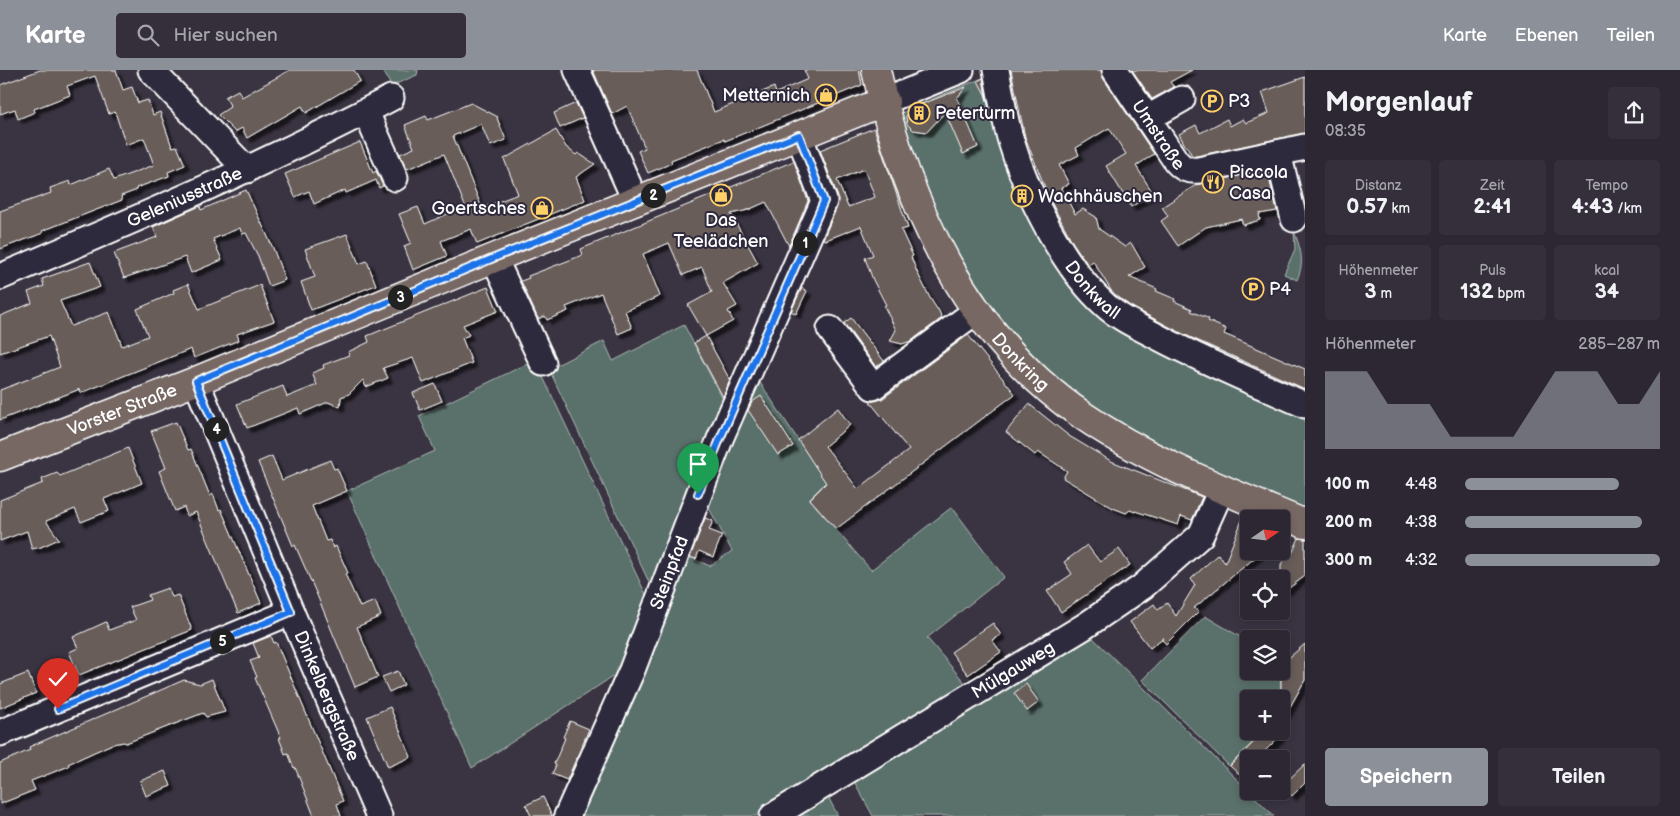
<!DOCTYPE html>
<html lang="de">
<meta charset="utf-8">
<style>
:root{--surface:#2c2732;--page:#342f3a;--text:#f1f3f6;--muted:#a6a5ac;--line:#48444d;--accent:#8c9099}
body{margin:0;font-family:"Balsamiq Sans",sans-serif;background:var(--page);color:var(--text);height:100vh;display:flex;flex-direction:column;font-size:19px;white-space:nowrap}
*{box-sizing:border-box;margin:0}
p{font-size:16px;color:var(--muted)}
.icon{flex:none;width:28px;height:28px;fill:none;stroke:currentColor;stroke-width:2;stroke-linecap:round;stroke-linejoin:round}
.map{position:relative;flex:1;overflow:hidden}
.details{display:flex;flex-direction:column;background:var(--surface);width:375px}
.details>*{flex:none}
.needle{width:32px;rotate:76deg}
.fabs{position:absolute;left:1240px;top:440px;display:grid;gap:10px}
.fabs a{display:grid;place-items:center;width:50px;height:50px;border-radius:5px;background:var(--surface);box-shadow:0 2px 8px #0003,0 0 0 1px var(--line);font-size:25px}
.pin{position:absolute;display:grid;place-items:center;width:42px;height:42px;color:#fff;margin:-51px -21px;border-radius:50% 50% 50% 0;rotate:-45deg;box-shadow:0 0 5px #0007}
.pin .icon{rotate:45deg}
.km{position:absolute;width:25px;height:25px;margin:-12px;border-radius:50%;background:#222;color:#fff;font-size:14px;line-height:25px;text-align:center}
.round{display:grid;place-items:center;flex:none;width:52px;height:52px;border-radius:5px;background:var(--page)}
.head{display:flex;align-items:center;justify-content:space-between;height:85px;padding:0 20px}
h1{font-size:28px;font-weight:600;line-height:38px}
.figures{display:grid;grid-template-columns:repeat(3,1fr);gap:8px;height:85px;padding:5px 20px}
.figures div{display:grid;align-content:center;border-radius:5px;background:var(--page);text-align:center}
.figures b{font-size:21px;font-weight:600}
.figures small{font-size:14px;font-weight:400}
.figures p{font-size:14px}
.chart{height:140px;padding:10px 20px}
.chart p{display:flex;justify-content:space-between}
.chart svg{width:100%;height:90px;margin-top:5px;fill:var(--accent);opacity:.7}
.button{display:flex;gap:10px;margin-top:auto;padding:10px 20px}
.button a{flex:1;height:58px;border-radius:5px;background:var(--accent);color:#fff;font-size:20px;font-weight:600;line-height:58px;text-align:center}
.button a+a{background:var(--page);color:var(--text)}
ul{padding:0 20px;list-style:none;font-size:16px}
li{display:grid;grid-template-columns:80px 60px 1fr;align-items:center;height:38px}
li i{height:12px;border-radius:6px;background:var(--accent)}
header{display:flex;align-items:center;gap:30px;box-sizing:border-box;height:70px;padding:0 25px;background:var(--accent);color:#fff}
header strong{font-size:24px}
nav{display:flex;gap:28px;margin-inline-start:auto;font-size:18px}
.search{width:350px;height:45px;background:var(--page);display:flex;align-items:center;gap:12px;box-sizing:border-box;padding:0 18px;border-radius:5px;color:var(--muted);font-size:19px}
main{display:flex;flex:1;min-height:0}
.map>svg:first-child{display:block}
.green{fill:#5a706a;stroke:#acb8b4}
.building{fill:#685d58;stroke:#fff;fill-rule:evenodd;filter:url(#shadow)}
.lines{fill:none;stroke-linecap:round;stroke-linejoin:round}
.minor-casing{stroke:#fff;stroke-width:29}
.major-casing{stroke:#fff;stroke-width:31}
.minor{stroke:#2f2a3d;stroke-width:25}
.major{stroke:#776864;stroke-width:28}
.route-casing{stroke:#fff;stroke-width:10}
.route{stroke:#1a73e8;stroke-width:6}
.labels{text-anchor:middle;dominant-baseline:central;stroke-width:4;stroke-linejoin:round;paint-order:stroke}
.poi-label{font-size:18px;fill:#fff;stroke:#2f2a3d;text-anchor:start}
.street-label{font-size:18px;fill:#fff;stroke:#2f2a3d}
</style>
<header>
<strong>Karte</strong>
<div class="search"><svg class="icon" aria-label="search" viewBox="0 0 24 24"><circle cx="10" cy="10" r="6"/><path d="M15 15l6 6"/></svg>Hier suchen</div>
<nav><a>Karte</a><a>Ebenen</a><a>Teilen</a></nav>
</header>
<main>
<div class="map">
<svg width="1305" height="746" viewBox="0 0 1305 746">
<defs>
<filter id="shadow"><feDropShadow dx="4.5" dy="4.5" stdDeviation="1" flood-color="#0009"/></filter>
</defs>
<rect width="100%" height="100%" fill="#3a3442"/>
<filter id="ink" filterUnits="userSpaceOnUse"><feTurbulence type="fractalNoise" baseFrequency=".02" numOctaves="2"/><feDisplacementMap in="SourceGraphic" scale="10" xChannelSelector="R" yChannelSelector="G"/><feConvolveMatrix kernelMatrix="1 2 1 2 8 2 1 2 1" color-interpolation-filters="sRGB"/></filter>
<g filter="url(#ink)">
<path class="green" d="M383,0H418L417,5L391,16Z
M992,4L1068,207L1305,344V445L1104,349L1011,271L935,149L899,45L911,38Z
M1294,161C1301,180 1305,191 1297,210L1284,204L1295,179Z
M684,255L728,339L655,525L549,299L604,271L613,291Z
M535,290L648,529L629,596L472,698L347,421L435,381L419,346Z
M753,302L826,412L809,429L871,500L952,437L1004,507L927,568L971,620L761,746H573L680,483L710,496L732,481L702,425Z
M1205,546L1249,572V601H1280L1281,619L1290,637L1281,629H1249V661H1264L1229,696L1142,610Z
M1087,562L1274,746H873L850,704Z
M824,719L838,746H781Z"/>
<path class="building" d="M40,0H116L123,20L132,17L138,33L148,30L153,45L160,42L172,77L177,76L185,95L168,102L169,106L136,118L137,120L121,126L122,130L42,161L43,163L0,179V141L51,123L50,118L70,111L71,115L109,99L114,110L154,95L144,68L126,75L115,42L109,44L95,6L67,16L70,25L34,39L35,42L18,49L15,39L0,44V15Z
M290,0H354L360,11L306,43L302,36L247,68L242,58L235,62L218,45L230,37L229,36L230,35L225,27L238,20L242,27Z
M593,0H697L714,42L774,17L776,23L808,9L804,0H859L862,15L725,71L724,69L671,90L672,93L648,103L638,81L645,78L627,36L612,44Z
M1011,0H1101L1103,8L1154,84L1136,96L1153,123L1131,137L1106,96L1126,84L1109,58L1076,78L1079,85L1059,95L1069,114L1061,118L1075,144L1083,139L1096,147L1099,159L1125,177L1131,173L1145,197L1129,207L1157,219L1156,221L1175,229L1174,231L1192,239L1191,241L1209,249L1208,251L1226,259L1224,264L1305,299V319L1181,263L1130,236L1112,222L1093,191L1088,195L1086,192L1073,173L1050,130L1025,67Z
M1132,0H1192L1170,12L1174,17L1152,29Z
M1305,7V63L1197,86H1192L1187,76L1186,77L1179,64L1196,55L1200,63L1227,49L1230,56L1243,49L1246,53L1269,43L1262,22Z
M983,8L985,21L989,38L985,24L978,11Z
M966,17L957,28L978,77L963,84L945,42L927,62L913,60L907,54L906,46L912,38Z
M471,33L498,47L497,48L506,70L490,76L481,54L453,66L482,138L518,124L504,89L556,60L566,77L576,85L578,83L595,94L576,107L585,130L477,174L471,159L441,171L447,186L413,200L404,176L411,173L399,144L418,137L425,154L465,136L444,84L407,99L400,84L414,78L405,55L426,46L428,50Z
M576,33L583,48L560,58L554,43Z
M874,58L908,158L901,160L913,186L911,187L917,202L930,228L937,239H938L942,248L911,271L902,274L890,271L896,260L884,236L886,235L873,210L865,188L873,185L861,156L826,170L823,169L837,137L838,127L820,80ZM864,99L875,127L848,137L837,110Z
M360,72L373,103L376,101L383,116L379,118L376,110L346,123L345,120L314,134L309,121L295,127L285,104Z
M794,91L808,131L789,176L766,132L748,140L731,144L758,193L723,213L737,236L728,241L733,251L706,266L730,310L723,327L694,273L706,266L688,235L712,222L702,197L683,205L669,173L643,184L660,226L625,241L632,258L618,264L601,223L566,237L568,241L547,250L545,246L538,249L521,211L529,208L528,206L583,185L581,179Z
M1267,100L1277,141L1259,144L1260,150L1243,155L1241,149L1206,157L1178,176L1161,151L1168,146L1162,137L1196,115Z
M246,120L273,178L285,210L269,216L258,186L246,163L242,164L240,158L213,169L222,190L191,203L185,187L124,208L114,183L157,167L153,157L200,136L201,140Z
M347,164L359,194L367,191L376,215L311,240L301,212L315,207L305,179Z
M90,192L100,217L60,231L71,256L109,242L122,276L148,266L137,239L174,223L173,220L188,214L199,239L260,215L274,251L237,264L239,270L194,288L191,279L81,323L80,319L0,350V320L60,297L49,266L0,283V246L32,233L28,222L44,216L42,209Z
M488,217L498,241L463,255L469,265L462,268L472,293L423,313L413,288L383,298L388,308L366,317L363,310L349,324L341,327L340,337L328,332L300,344L298,338L247,358L237,334L283,316L287,327L317,315L312,303L324,298L323,295L349,285L348,282L369,272L367,266Z
M802,218L807,221L796,244L791,241Z
M851,248L884,291L876,297L844,253Z
M968,265L1015,324L836,459L810,429L826,413L798,370L838,338L850,355L825,376L858,419L909,380L870,332L882,329Z
M435,314L442,331L420,340L413,323Z
M761,326L793,376L778,385L748,340L752,332Z
M1029,334L1069,366L1111,391L1202,427L1192,450L1181,446L1178,455L1135,441V442L1130,440L1126,443L1113,438L1063,408L1067,401L1038,382L1035,385L1006,362Z
M176,352L188,380L191,379L210,426L213,424L219,440L221,439L261,533L238,543L196,442L187,446L184,437L175,441L159,401L166,398L151,361Z
M128,378L142,413L104,429L109,441L81,452L75,439L46,451L59,469L41,477L32,479L27,461L0,471V430L43,413L42,409L57,403L60,406Z
M272,386L282,410L330,390L334,399L337,398L347,421L312,436L326,471L330,470L333,478L336,476L348,503L345,504L360,537L375,531L381,546L357,557L378,607L355,617L317,525L295,475L293,476L258,392Z
M1244,445L1249,447V481H1263L1194,538L1199,541L1166,574L1162,570L1164,567L1150,578L1130,552L1154,534L1158,540L1167,533L1176,546L1195,515L1191,509L1218,484L1225,493Z
M705,448L713,451L709,460L722,465L713,487L699,481L696,489L690,487Z
M1299,468L1305,469V506L1281,524V495L1285,486L1290,488Z
M1087,475L1100,492L1119,479L1130,495L1061,542L1047,521L1072,504L1064,492Z
M168,518L172,527L178,525L192,560L79,605L69,582L78,578L73,567L106,552L109,560L136,550L130,537L150,530L148,525Z
M993,553L1001,565L992,570L1001,582L968,605L951,582Z
M271,566L274,573L276,572L343,731L337,734L341,746H314L295,697L294,698L288,683L285,684L279,668H281L255,608L257,607L250,591L259,588L253,573Z
M1305,574V610L1281,653V599L1284,592Z
M398,601L404,615L389,622L382,607Z
M28,603L36,623L0,638V614Z
M212,609L225,642L206,647L203,643L126,673L124,672L112,674L68,694L69,696L31,711L35,720L0,734V693L30,680L29,677L184,610L200,614Z
M1026,614L1039,632L1027,641L1014,623Z
M390,637L411,687L388,697L367,647Z
M570,651L589,659L567,710L552,704L556,695L554,694L565,668L563,667Z
M1265,661H1285L1257,689H1249V697L1240,705L1230,696Z
M1305,694V713L1292,726L1282,716Z
M165,701L171,716L146,726L140,711Z
M543,727L552,746H531L526,735Z"/>
<g class="lines">
<g class="minor-casing">
<g id="minor">
<path d="M151,0L247,100"/>
<path d="M577,0L636,132"/>
<path id="s1" d="M996,0C1001,24 1004,48 1011,71C1027,124 1063,197 1105,235C1119,248 1139,257 1156,266C1205,292 1255,313 1305,335"/>
<path id="s2" d="M1115,0L1176,91C1183,99 1188,101 1199,100L1305,77"/>
<path d="M885,31L961,0"/>
<path d="M366,42L395,108"/>
<path d="M1148,48L1182,29"/>
<path d="M1278,83L1294,149"/>
<path d="M494,188L543,293"/>
<path id="s3" d="M0,207C132,151 264,95 391,28"/>
<path d="M830,259L873,317L976,241"/>
<path id="s4" d="M196,311L291,542L379,746"/>
<path d="M0,663L291,542"/>
<path id="s5" d="M567,746L632,600L720,369L824,131L799,65"/>
<path id="s6" d="M773,746L1085,556L1142,517L1201,465L1222,418"/>
</g>
</g>
<g class="major-casing">
<g id="major">
<path id="s7" d="M876,0C905,132 967,267 1082,345C1150,392 1229,422 1305,454"/>
<path id="s8" d="M0,387L196,311L494,188L885,31"/>
</g>
</g>
<use href="#minor" class="minor"/>
<use href="#major" class="major"/>
</g>
</g>
<g class="lines" filter="url(#ink)">
<g class="route-casing">
<path id="route" d="M58,639L291,542L196,311L494,188L799,65L824,131L720,369L698,424"/>
</g>
<use href="#route" class="route"/>
</g>
<defs>
<g id="shop-ring" transform="scale(1.125)"><circle r="9.5" fill="#2f2a3d" stroke="#ffd166" stroke-width="1.5"/><path d="M-5-2.5h2.3a2.7 3.5 0 0 1 5.4 0H5L5.5 6h-11ZM-1.5-2.5h3a1.5 2.3 0 0 0-3 0Z" fill="#ffd166"/></g>
<g id="parking-ring" transform="scale(1.125)"><circle r="9.5" fill="#2f2a3d" stroke="#ffd166" stroke-width="1.5"/><path d="M-3.5-5.5H1a3.5 3.5 0 0 1 0 7H-1V5.5H-3.5ZM-1-3.4V-.6H.8a1.4 1.4 0 0 0 0-2.8Z" fill="#ffd166"/></g>
<g id="building-ring" transform="scale(1.125)"><circle r="9.5" fill="#2f2a3d" stroke="#ffd166" stroke-width="1.5"/><path d="M-4-6H4V6H1V3H-1V6H-4ZM-2.5-4.3h1.7v1.8h-1.7ZM.8-4.3h1.7v1.8H.8ZM-2.5-1h1.7V.8h-1.7ZM.8-1h1.7V.8H.8Z" fill="#ffd166"/></g>
<g id="restaurant-ring" transform="scale(1.125)"><circle r="9.5" fill="#2f2a3d" stroke="#ffd166" stroke-width="1.5"/><path d="M-5-6h1v4h1v-4h1v4h1v-4h1v5L-1.5 .5V6h-2V.5L-5-1ZM5-6V6H3V1.5H1.5Q1.5-4 5-6Z" fill="#ffd166"/></g>
</defs>
<g fill-rule="evenodd">
<use href="#shop-ring" x="826" y="25"/>
<use href="#parking-ring" x="1212" y="31"/>
<use href="#building-ring" x="919" y="43"/>
<use href="#restaurant-ring" x="1213" y="112"/>
<use href="#shop-ring" x="721" y="125"/>
<use href="#building-ring" x="1022" y="126"/>
<use href="#shop-ring" x="542" y="138"/>
<use href="#parking-ring" x="1253" y="219"/>
</g>
<g class="labels">
<g class="poi-label">
<text x="810" y="25" text-anchor="end">Metternich</text>
<text x="1228" y="31">P3</text>
<text x="935" y="43">Peterturm</text>
<text x="1229" y="102">Piccola<tspan x="1229" dy="21">Casa</tspan></text>
<text x="1038" y="126">Wachhäuschen</text>
<text x="526" y="138" text-anchor="end">Goertsches</text>
<text x="721" y="150" text-anchor="middle">Das<tspan x="721" dy="21">Teelädchen</tspan></text>
<text x="1269" y="219">P4</text>
</g>
<g class="street-label">
<text stroke="none"><textPath href="#s2" startOffset="78">Umstraße</textPath></text>
<text stroke="none"><textPath href="#s3" startOffset="201">Geleniusstraße</textPath></text>
<text stroke="none"><textPath href="#s1" startOffset="244">Donkwall</textPath></text>
<text stroke="none"><textPath href="#s7" startOffset="330">Donkring</textPath></text>
<text stroke="none"><textPath href="#s8" startOffset="131">Vorster Straße</textPath></text>
<text stroke="none"><textPath href="#s5" startOffset="264">Steinpfad</textPath></text>
<text stroke="none"><textPath href="#s6" startOffset="281">Mülgauweg</textPath></text>
<text stroke="none"><textPath href="#s4" startOffset="341">Dinkelbergstraße</textPath></text>
</g>
</g>
</svg>
<div class="fabs">
<a><svg class="needle" viewBox="-14 -14 28 28"><path d="M0-13l5 13h-10z" fill="#e53935"/><path d="M0 13l5-13h-10z" fill="#a6a5ac"/></svg></a>
<a><svg class="icon" aria-label="locate" viewBox="0 0 24 24"><circle cx="12" cy="12" r="6"/><path d="M12 2v4M12 18v4M2 12h4M18 12h4"/></svg></a>
<a><svg class="icon" aria-label="layers" viewBox="0 0 24 24"><path d="M12 4l9 5-9 5-9-5zM3 14l9 5 9-5"/></svg></a>
<a>+</a>
<a>−</a>
</div>
<div class="pin" style="left:698px;top:424px;background:#1e9e55"><svg class="icon" aria-label="arrive" viewBox="0 0 24 24"><path d="M6 21V4h12l-3 4 3 4H6"/></svg></div>
<div class="pin" style="left:58px;top:639px;background:#d93025"><svg class="icon" aria-label="check" viewBox="0 0 24 24"><path d="M5 12l5 5 9-10"/></svg></div>
<b class="km" style="left:805px;top:173px">1</b>
<b class="km" style="left:653px;top:125px">2</b>
<b class="km" style="left:400px;top:227px">3</b>
<b class="km" style="left:216px;top:359px">4</b>
<b class="km" style="left:222px;top:571px">5</b>
</div>
<section class="details">
<div class="head"><div><h1>Morgenlauf</h1><p>08:35</p></div><a class="round"><svg class="icon" aria-label="share" viewBox="0 0 24 24"><path d="M12 15V3M7 8l5-5 5 5M5 13v7h14v-7"/></svg></a></div>
<div class="figures">
<div><p>Distanz</p><b>0.57<small> km</small></b></div>
<div><p>Zeit</p><b>2:41</b></div>
<div><p>Tempo</p><b>4:43<small> /km</small></b></div>
</div>
<div class="figures">
<div><p>Höhenmeter</p><b>3<small> m</small></b></div>
<div><p>Puls</p><b>132<small> bpm</small></b></div>
<div><p>kcal</p><b>34</b></div>
</div>
<div class="chart"><p><span>Höhenmeter</span>285–287 m</p>
<svg viewBox="0 0 160 44" preserveAspectRatio="none"><path d="M0 44V6L10 6L20 6L30 22L40 22L50 22L60 38L70 38L80 38L90 38L100 22L110 6L120 6L130 6L140 22L150 22L160 6V44z"/></svg>
</div>
<ul>
<li><b>100 m</b>4:48<i style="width:79%"></i></li>
<li><b>200 m</b>4:38<i style="width:91%"></i></li>
<li><b>300 m</b>4:32<i style="width:100%"></i></li>
</ul>
<div class="button"><a>Speichern</a><a>Teilen</a></div>
</section>
</main>
